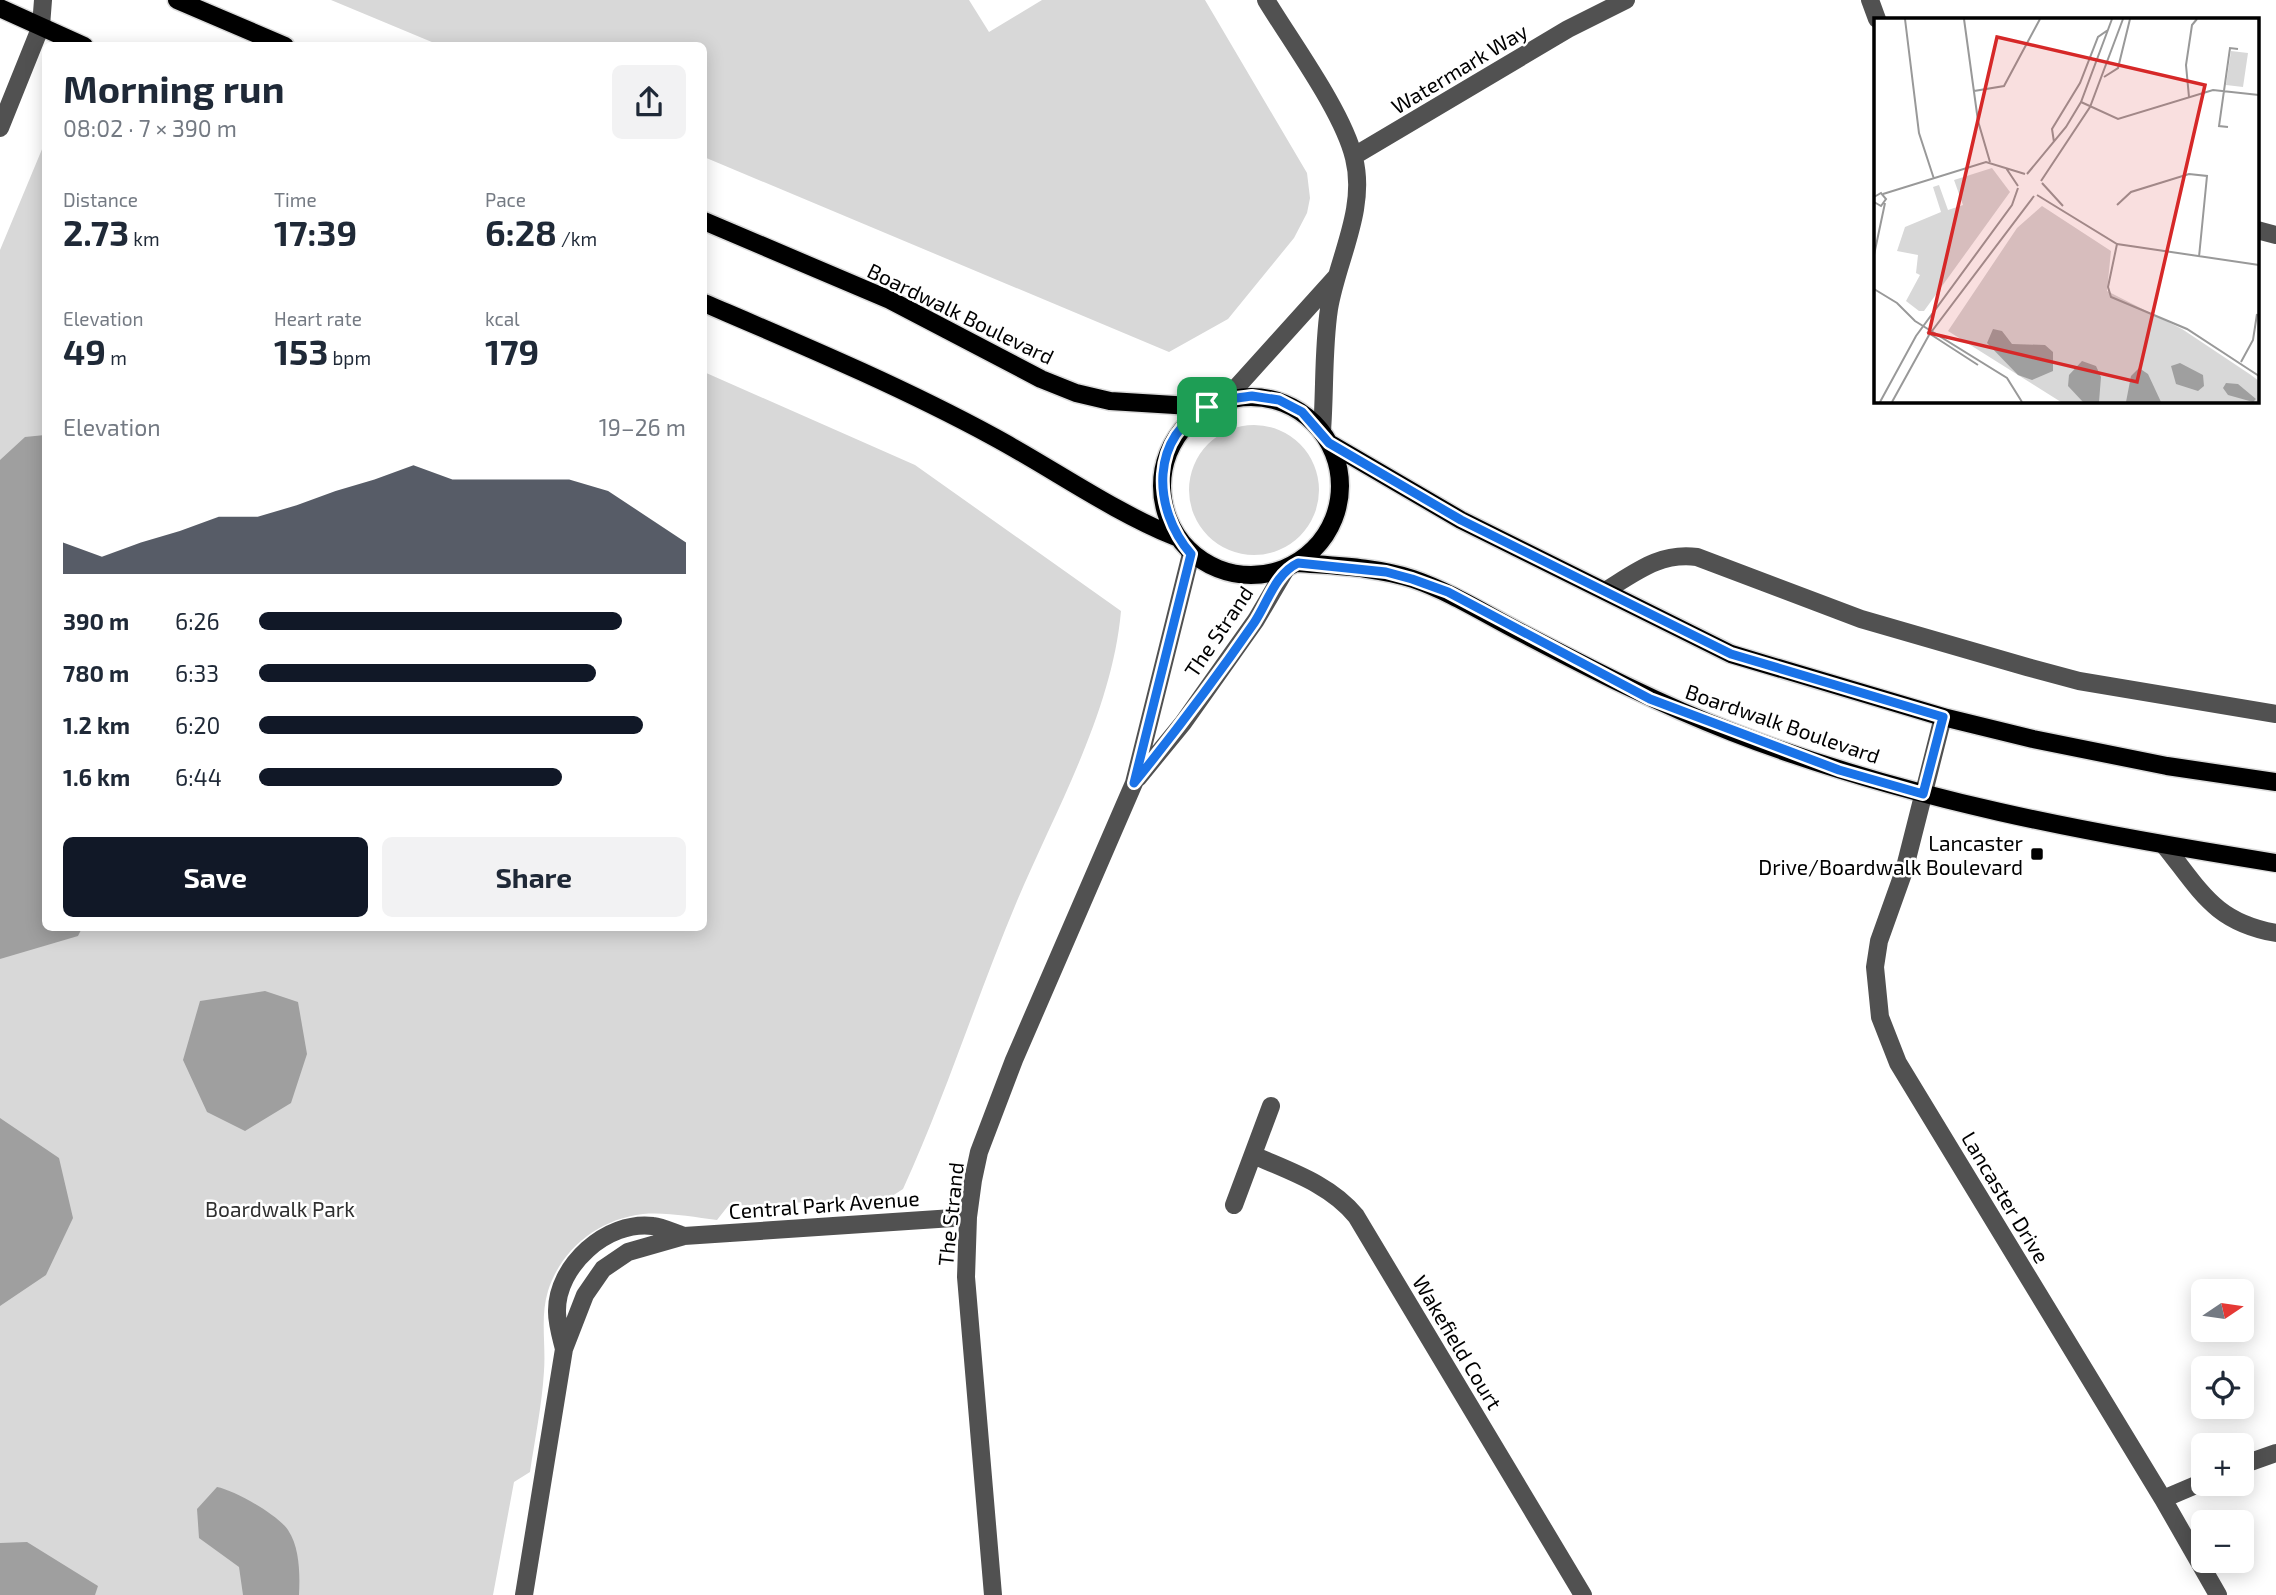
<!DOCTYPE html>
<meta charset="utf-8">
<style>
:root{--surface:#fff;--page:#f2f2f3;--text:#1f2937;--muted:#747a83;--accent:#111827}
body{margin:0;font-family:"Exo 2",sans-serif;background:var(--page);color:var(--text);height:100vh;display:flex;flex-direction:column;font-size:26px;white-space:nowrap}
*{box-sizing:border-box;margin:0}
p{font-size:23px;color:var(--muted)}
.icon{flex:none;width:38px;height:38px;fill:none;stroke:currentColor;stroke-width:2;stroke-linecap:round;stroke-linejoin:round}
.map{position:relative;flex:1;overflow:hidden}
.panel{position:absolute;left:42px;top:42px;width:665px;height:889px;display:flex;flex-direction:column;background:var(--surface);border-radius:10px;box-shadow:0 4px 18px #0003}
.panel>*{flex:none}
.needle{width:46px;rotate:77deg}
.buttons{position:absolute;left:2191px;top:1279px;display:grid;gap:14px}
.buttons a{display:grid;place-items:center;width:63px;height:63px;border-radius:10px;background:var(--surface);box-shadow:0 4px 18px #0003;font-size:35px}
.pin{position:absolute;display:grid;place-items:center;width:60px;height:60px;color:#fff;margin:-30px;border-radius:14px;box-shadow:0 4px 10px #0006}
.round{display:grid;place-items:center;flex:none;width:74px;height:74px;border-radius:10px;background:var(--page)}
.head{display:flex;align-items:center;justify-content:space-between;height:119px;padding:0 21px}
h1{font-size:38px;font-weight:700;line-height:52px}
.stats{display:grid;grid-template-columns:repeat(3,1fr);gap:10px;height:119px;padding:7px 21px}
.stats div{display:grid;align-content:center}
.stats b{font-size:35px;font-weight:700}
.stats small{font-size:19px;font-weight:400}
.stats p{font-size:19px}
.chart{height:196px;padding:14px 21px}
.chart p{display:flex;justify-content:space-between}
.chart svg{width:100%;height:126px;margin-top:7px;fill:var(--accent);opacity:.7}
.button{display:flex;gap:14px;margin-top:auto;padding:14px 21px}
.button a{flex:1;height:80px;border-radius:10px;background:var(--accent);color:#fff;font-size:28px;font-weight:700;line-height:80px;text-align:center}
.button a+a{background:var(--page);color:var(--text)}
ul{padding:0 21px;list-style:none;font-size:23px}
li{display:grid;grid-template-columns:112px 84px 1fr;align-items:center;height:52px}
li i{height:18px;border-radius:9px;background:var(--accent)}
.map>svg:first-child{display:block}
.green{fill:#d8d8d8}
.water{fill:#9f9f9f}
.lines{fill:none;stroke-linecap:round;stroke-linejoin:round}
.major-casing{stroke:#dbdbdb;stroke-width:21}
.minor{stroke:#515151;stroke-width:18}
.major{stroke:#000;stroke-width:18}
.route-casing{stroke:#fff;stroke-width:14}
.route{stroke:#1a73e8;stroke-width:9}
.poi-dot{fill:#000;stroke:#fff;stroke-width:2.5}
.labels{text-anchor:middle;dominant-baseline:central;stroke-width:5;stroke-linejoin:round;paint-order:stroke}
.street-label{font-size:21px;fill:#000;stroke:#fff}
.poi-label{font-size:21px;fill:#000;stroke:#fff;text-anchor:end}
.park-label{font-size:21px;fill:#2f2f2f;stroke:#fff}
.inset-road{fill:none;stroke:#999;stroke-width:2}
.view{fill:#d62828;fill-opacity:0.15;stroke:#d62828;stroke-width:3.5}
.inset-edge{fill:none;stroke:#000;stroke-width:3.5}
</style>
<div class="map">
<svg width="2276" height="1595" viewBox="0 0 2276 1595">
<rect width="100%" height="100%" fill="#fff"/>
<path class="green" d="M331,0H969L989,32L1042,0H1205L1307,173L1310,198L1307,213L1294,238L1228,319L1169,352L704,157V46L439,45Z
M45,142L46,928H704V372L915,465L1121,611C1112,712 1056,809 1017,901C977,996 946,1095 903,1189L889,1198L728,1206L717,1220C693,1217 667,1212 643,1214C599,1219 561,1249 548,1291C540,1317 546,1344 544,1371C542,1405 535,1438 530,1472L514,1482L493,1595H0V250Z
M1189 490a65 65 0 1 1 130 0a65 65 0 1 1-130 0Z"/>
<path class="water" d="M45,435L46,928H82L78,936L0,959V460L25,437Z
M265,991L298,1002L307,1054L291,1103L245,1131L207,1112L183,1060L200,1001Z
M0,1118L59,1158L73,1218L46,1275L0,1306Z
M217,1487C234,1490 278,1515 288,1530C300,1548 300,1575 299,1595H243L239,1567L199,1538L197,1509Z
M27,1542L98,1586L95,1595H0V1543Z"/>
<g class="lines">
<g class="major-casing">
<path id="major" d="M177,0L285,46
M0,8L84,46
M704,221L890,300L1041,379L1076,393L1110,401L1207,407
M704,303C802,345 900,386 994,437C1055,470 1112,511 1176,537
M1162 486a89 89 0 1 1 178 0a89 89 0 1 1-178 0Z
M1329,443L1461,520L1731,654L1943,717L2033,739L2167,766L2276,782
M1298,563C1336,566 1376,567 1413,579C1451,592 1485,614 1522,633C1591,669 1659,704 1732,732C1906,800 2092,834 2276,863"/>
</g>
<path class="minor" d="M1266,0C1292,43 1343,112 1354,158C1367,209 1337,260 1329,309C1323,349 1325,391 1322,431
M1870,0L1877,19
M0,128L41,26L43,0
M1354,156L1568,29L1626,0
M2257,230L2276,235
M1225,400L1336,277
M1605,591C1636,572 1660,552 1697,557L1861,619L2027,667L2079,681L2276,714
M1943,717L1904,871L1879,941L1875,967L1880,1017L1898,1063L2163,1499L2218,1595
M1138,778L1183,723L1256,620L1286,569
M2164,845C2201,891 2214,922 2276,933
M1253,1155C1289,1171 1330,1184 1356,1216L1583,1595
M1234,1205L1271,1106
M564,1349C561,1337 557,1324 557,1312C556,1266 607,1220 653,1226C663,1227 674,1233 684,1236
M2242,1465L2276,1453
M2163,1499L2203,1482
M524,1595L564,1349L585,1295L603,1269L628,1252L684,1236L968,1217
M993,1595L966,1277L968,1217L973,1180L979,1152L1014,1060L1134,783L1191,554"/>
<use href="#major" class="major"/>
</g>
<g class="lines">
<g class="route-casing">
<path id="route" d="M1252,396L1279,400L1302,412L1329,443L1461,520L1731,654L1943,717L1923,794L1839,770L1650,699L1448,592L1412,579L1386,572L1298,563C1275,574 1268,602 1254,623C1216,678 1176,731 1134,783L1191,554C1152,509 1149,435 1210,406C1223,399 1237,398 1252,396Z"/>
</g>
<use href="#route" class="route"/>
</g>
<rect class="poi-dot" x="2030" y="847" width="14" height="14" rx="3.5"/>
<g class="labels">
<g class="street-label">
<text transform="translate(1459 68) rotate(-31)">Watermark Way</text>
<text transform="translate(961 313) rotate(26)">Boardwalk Boulevard</text>
<text transform="translate(1218 631) rotate(-56)">The Strand</text>
<text transform="translate(1783 723) rotate(19)">Boardwalk Boulevard</text>
<text transform="translate(2006 1197) rotate(59)">Lancaster Drive</text>
<text transform="translate(824 1204) rotate(-4)">Central Park Avenue</text>
<text transform="translate(950 1214) rotate(-84)">The Strand</text>
<text transform="translate(1458 1342) rotate(59)">Wakefield Court</text>
</g>
<g class="poi-label">
<text x="2023" y="842">Lancaster<tspan x="2023" dy="24">Drive/Boardwalk Boulevard</tspan></text>
</g>
<g class="park-label">
<text x="280" y="1208">Boardwalk Park</text>
</g>
</g>
<g transform="translate(1874 18)">
<rect width="385" height="385" fill="#fff"/>
<path d="M357,33L374,35L369,69L352,67ZM118,150L136,174L50,293H45L32,283L46,257L42,255L44,237L23,233L31,209L67,194L59,169L65,167L74,192L89,187L80,162ZM168,188L237,233L233,273L308,311L377,357L385,363V384H187L74,313L143,210Z" fill="#d8d8d8"/>
<path d="M119,311L128,313L138,326L171,327L179,334V353L158,362L144,357L113,325ZM208,343L222,348L227,359L225,384H209L194,368L195,357ZM306,345L329,357L330,368L324,373L302,366L297,348ZM265,350L274,356L287,384H252L257,358ZM352,365L364,366L382,381L379,384L354,377L349,370Z" fill="#9f9f9f"/>
<path class="inset-road" d="M31,1L45,115L60,161M90,1L104,103L116,144M230,59L244,50L256,1M100,73L130,68L166,1M315,79L312,47L318,7L323,1M207,84L244,101L339,72L385,77M354,109L345,108L356,30L364,31M180,124L178,111L206,65L224,19L234,12M132,150L144,168M153,156L192,109L207,84L238,1M167,163L216,89L249,1M168,165L189,188M9,176L112,144L151,156M163,177L243,226L385,247M0,179L7,175L12,181L7,188L0,184M243,187L257,174L315,156L333,158L325,239M243,226L234,269L237,279L313,311L385,358M0,237L11,185M0,271L23,285L41,303L133,360L148,384M53,314L104,347M367,344L379,322L383,296M6,384L42,318L138,187L144,170M18,384L55,317L160,178"/>
<path class="view" d="M123,19L331,67L263,364L55,315Z"/>
<rect width="385" height="385" class="inset-edge"/>
</g>
</svg>
<div class="buttons">
<a><svg class="needle" viewBox="-14 -14 28 28"><path d="M0-13l5 13h-10z" fill="#e53935"/><path d="M0 13l5-13h-10z" fill="#747a83"/></svg></a>
<a><svg class="icon" aria-label="locate" viewBox="0 0 24 24"><circle cx="12" cy="12" r="6"/><path d="M12 2v4M12 18v4M2 12h4M18 12h4"/></svg></a>
<a>+</a>
<a>−</a>
</div>
<div class="pin" style="left:1207px;top:407px;background:#1e9e55"><svg class="icon" aria-label="arrive" viewBox="0 0 24 24"><path d="M6 21V4h12l-3 4 3 4H6"/></svg></div>
<section class="panel">
<div class="head"><div><h1>Morning run</h1><p>08:02 · 7 × 390 m</p></div><a class="round"><svg class="icon" aria-label="share" viewBox="0 0 24 24"><path d="M12 15V3M7 8l5-5 5 5M5 13v7h14v-7"/></svg></a></div>
<div class="stats">
<div><p>Distance</p><b>2.73<small> km</small></b></div>
<div><p>Time</p><b>17:39</b></div>
<div><p>Pace</p><b>6:28<small> /km</small></b></div>
</div>
<div class="stats">
<div><p>Elevation</p><b>49<small> m</small></b></div>
<div><p>Heart rate</p><b>153<small> bpm</small></b></div>
<div><p>kcal</p><b>179</b></div>
</div>
<div class="chart"><p><span>Elevation</span>19–26 m</p>
<svg viewBox="0 0 160 44" preserveAspectRatio="none"><path d="M0 44V33L10 38L20 33L30 29L40 24L50 24L60 20L70 15L80 11L90 6L100 11L110 11L120 11L130 11L140 15L150 24L160 33V44z"/></svg>
</div>
<ul>
<li><b>390 m</b>6:26<i style="width:85%"></i></li>
<li><b>780 m</b>6:33<i style="width:79%"></i></li>
<li><b>1.2 km</b>6:20<i style="width:90%"></i></li>
<li><b>1.6 km</b>6:44<i style="width:71%"></i></li>
</ul>
<div class="button"><a>Save</a><a>Share</a></div>
</section>
</div>
